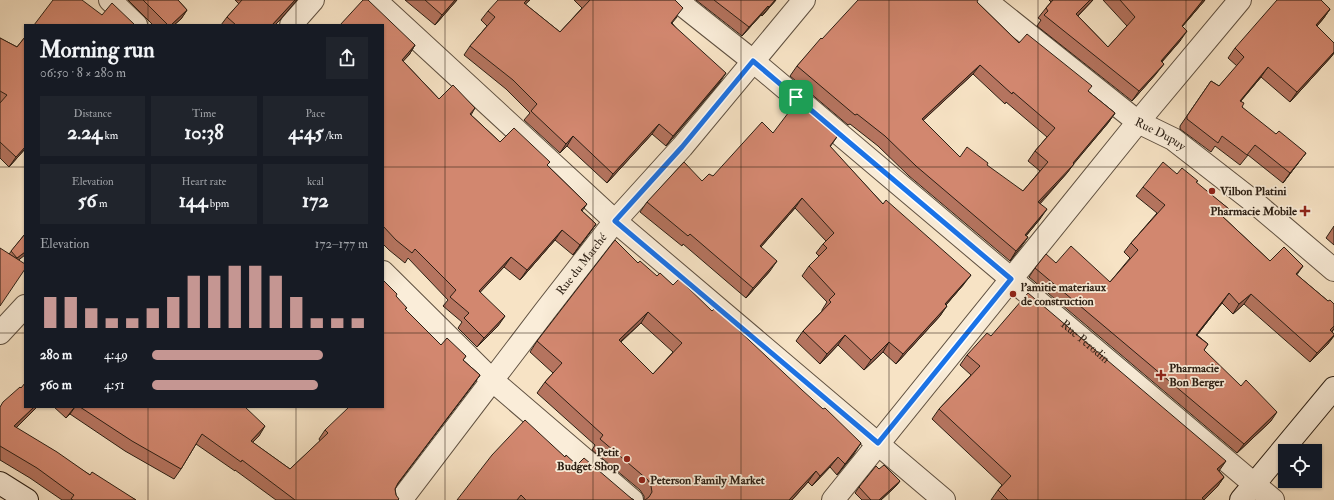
<!DOCTYPE html>
<meta charset="utf-8">
<style>
:root{--surface:#171b24;--page:#20242c;--text:#f1f3f6;--muted:#9ea1a6;--accent:#c59692}
body{margin:0;font-family:"IM FELL Double Pica",serif;background:var(--page);color:var(--text);height:100vh;display:flex;flex-direction:column;font-size:15px;white-space:nowrap}
*{box-sizing:border-box;margin:0}
p{font-size:13px;color:var(--muted)}
.icon{flex:none;width:22px;height:22px;fill:none;stroke:currentColor;stroke-width:2;stroke-linecap:round;stroke-linejoin:round}
.map{position:relative;flex:1;overflow:hidden}
.panel{position:absolute;left:24px;top:24px;width:360px;height:384px;display:flex;flex-direction:column;background:var(--surface);border-radius:0px;box-shadow:0 1px 3px #0004}
.panel>*{flex:none}
.fabs{position:absolute;left:1278px;top:444px;display:grid;gap:8px}
.fabs a{display:grid;place-items:center;width:44px;height:44px;border-radius:0px;background:var(--surface);box-shadow:0 1px 3px #0004;font-size:20px}
.pin{position:absolute;display:grid;place-items:center;width:34px;height:34px;color:#fff;margin:-17px;border-radius:8px;box-shadow:0 2px 6px #0006}
.round{display:grid;place-items:center;flex:none;width:42px;height:42px;border-radius:0px;background:var(--page)}
.summary{display:flex;align-items:center;justify-content:space-between;height:68px;padding:0 16px}
h1{font-size:22px;font-weight:700;line-height:30px}
.stats{display:grid;grid-template-columns:repeat(3,1fr);gap:6px;height:68px;padding:4px 16px}
.stats div{display:grid;align-content:center;border-radius:0px;background:var(--page);text-align:center}
.stats b{font-size:20px;font-weight:700}
.stats small{font-size:11px;font-weight:400}
.stats p{font-size:11px}
.chart{height:112px;padding:8px 16px}
.chart p{display:flex;justify-content:space-between}
.chart svg{width:100%;height:72px;margin-top:4px;stroke:var(--accent);stroke-width:6}
ul{padding:0 16px;list-style:none;font-size:13px}
li{display:grid;grid-template-columns:64px 48px 1fr;align-items:center;height:30px}
li i{height:10px;border-radius:5px;background:var(--accent)}
.map>svg:first-child{display:block}
.lines{fill:none;stroke-linecap:round;stroke-linejoin:round}
.minor-casing{stroke:#5f5040;stroke-width:24}
.secondary-casing{stroke:#2c1f14;stroke-width:24}
.minor{stroke:#faedd9;stroke-width:22}
.secondary{stroke:#faedd9;stroke-width:22}
.wall{fill:#b5745f;stroke:#2c1f14;fill-rule:evenodd}
.shaded-wall{fill:#935e4e;stroke:#2c1f14}
.building{fill:#d2876f;stroke:#2c1f14;fill-rule:evenodd}
.route-casing{stroke:#fff;stroke-width:8}
.route{stroke:#1a73e8;stroke-width:5}
.grid{fill:none;stroke:#2c1f14;stroke-width:1;stroke-opacity:0.55}
.poi-dot{fill:#8f2418;stroke:#faedd9;stroke-width:1.5}
.labels{text-anchor:middle;dominant-baseline:central;stroke-width:3.5;stroke-linejoin:round;paint-order:stroke}
.street-label{font-size:12px;fill:#2c1f14;stroke:#faedd9}
.poi-label{font-size:12px;font-weight:bold;fill:#2c1f14;stroke:#faedd9;text-anchor:start}
</style>
<div class="map">
<svg width="1334" height="500" viewBox="0 0 1334 500">
<rect width="100%" height="100%" fill="#f7e3c5"/>
<filter id="stains"><feTurbulence type="fractalNoise" baseFrequency=".005" numOctaves="4"/><feColorMatrix values="0 0 0 0 .2 0 0 0 0 .09 0 0 0 0 .02 0 0 0 .5 -.17"/></filter>
<radialGradient id="worn" r=".72"><stop offset=".6" stop-color="#630" stop-opacity="0"/><stop offset="1" stop-color="#630" stop-opacity=".3"/></radialGradient>
<g class="lines">
<g class="minor-casing">
<g id="minor">
<path d="M110,0L136,25"/>
<path d="M375,0L615,221L944,500"/>
<path id="s1" d="M676,0L753,61L1273,500"/>
<path id="s2" d="M985,0L1138,122L1173,139L1254,202L1334,270"/>
<path d="M291,25L313,0"/>
<path d="M383,272L493,381L632,500"/>
<path d="M0,333L25,306"/>
<path id="s3" d="M401,500L545,311L615,221L682,147L804,0"/>
<path d="M833,500L1138,122L1240,0"/>
</g>
</g>
<g class="secondary-casing">
<path id="secondary" d="M0,483L27,500
M1241,500L1334,388"/>
</g>
<use href="#minor" class="minor"/>
<use href="#secondary" class="secondary"/>
</g>
<path class="wall" d="M128,0H178L187,10L181,19L174,25H153Z
M235,0H297L275,25H221L227,17L239,4Z
M405,0H457L435,25Z
M574,0H675L677,17L672,23L720,82L666,146L652,134L607,183L567,146L560,153L524,120L530,113L506,89L464,55L470,46L487,26L481,20L488,11L525,4L560,32L582,8Z
M696,0H776L762,16L761,15L742,36Z
M1049,0H1093L1078,16L1108,47L1127,26L1103,0H1205L1182,27L1180,41L1162,62L1156,74L1132,101L1037,26L1041,20L1038,18L1046,8L1051,2Z
M977,2L1019,43L1088,91L1115,113L1108,123L1074,163L1067,173L1040,204V219L1026,236L1028,237L1010,261L909,176L878,146L850,124L848,125L790,76L797,66L822,39ZM973,74L1005,104L1006,102L1047,137L1035,151L1028,161L1040,171L1023,191L960,157L923,120Z
M1330,9L1323,19L1317,26L1334,43V53L1331,57L1290,102L1261,77L1241,101L1242,107L1299,162L1283,183L1248,155L1240,165L1215,146L1211,152L1180,129V126L1211,81L1219,86L1237,66L1228,58L1235,48Z
M383,25L415,45L409,55L403,61L439,99L475,108L471,115L500,142L550,162L547,165L587,204L582,211L596,224L573,255L555,240L520,280L504,267L480,292L498,326L477,347L458,328L462,322L443,306L448,300L408,258L405,263L389,250L383,244Z
M25,37V149L9,167L0,158V38L17,47Z
M773,133L839,134L830,147L883,204L964,284L946,305L940,316L896,364L883,352L864,370L838,345L820,364L796,341L803,331L822,311V310L827,302L802,276L809,266L819,256L816,253L823,244L826,241L795,208L761,247L770,271L746,298L683,244L682,246L640,212L647,202L702,181L713,176Z
M1177,174L1196,183L1229,209L1223,217L1270,261L1297,275L1328,301L1334,304V329L1332,332L1328,344L1310,362L1244,304L1233,314L1222,303L1197,335L1208,344L1204,350L1271,421L1237,453L1029,277L1035,268L1056,263L1110,282L1130,258L1124,252L1131,243L1157,213L1136,196L1143,187Z
M1334,226V245L1326,238Z
M25,234L19,260L9,254Z
M638,263L854,454L837,475L830,467L812,486L808,482L792,500H644V496L640,490L592,450L595,445L537,393L545,382L553,373L530,352L537,341ZM641,323L673,352L653,374L621,342Z
M396,296L405,310L441,345L466,356L463,360L480,375L397,485L395,489L396,495L398,500H276L235,470V471L196,444L181,469L174,479L125,451L70,414L66,418L54,407H245L259,436L252,442L290,469L320,441L319,439L325,430L383,407Z
M991,336L1219,471L1224,477L1217,487L1204,500H991L998,490L1002,485L932,419L939,409L971,375L960,365L967,355Z
M21,388L25,407H37L16,428L90,475L136,500H62L30,478L0,460V407Z
M565,457L577,465L634,500H457Z
M879,469L900,481L896,486L881,500H862L855,493L859,487Z"/>
<path class="shaded-wall" d="M295,0H297L280,20L275,25H272Z
M455,0H457L435,25L442,15Z
M527,0H530L517,12L524,3Z
M775,0H776L762,16L769,7Z
M1090,0H1093L1069,25L1076,14Z
M1203,0H1205L1174,36L1182,26Z
M768,6L761,15L742,36L749,27Z
M1330,9L1323,19L1309,35L1316,25Z
M187,10L181,19L174,25H171Z
M1187,31L1180,41L1153,71L1161,61Z
M415,45L409,55L395,70L402,60Z
M1334,52V53L1331,57L1290,102L1297,92Z
M1164,64L1156,74L1132,101L1139,91Z
M980,65L973,74L915,128L922,119Z
M1268,67L1261,77L1233,110L1240,101Z
M726,73L720,82L666,146L673,136Z
M1115,113L1108,123L1072,166L1074,164L1067,173L1031,212L1038,202L1073,163Z
M659,124L652,134L607,183L613,174Z
M573,136L567,146L560,153L566,144Z
M25,147V149L9,167L16,157Z
M1306,153L1299,162L1283,183L1290,173Z
M802,198L795,208L753,256L760,246Z
M1047,209L1040,219L1018,245L1025,235Z
M596,224L589,234L573,255L580,245Z
M562,230L555,240L520,280L527,270Z
M1028,237L1021,247L1010,261L1016,251Z
M25,252V255L11,266L17,258Z
M511,257L504,267L472,301L479,291Z
M777,261L770,271L746,298L753,288Z
M1303,266L1296,276V274Z
M971,275L964,284L938,314L945,304Z
M1229,293L1222,303L1190,344L1196,335Z
M1251,294L1244,304L1233,314L1239,304Z
M947,306L940,316L896,364L903,354Z
M648,312L641,323L611,350L619,340Z
M505,316L498,326L477,347L484,338Z
M1334,326V329L1323,340L1330,330Z
M845,335L838,345L820,364L827,354Z
M1334,336L1328,344L1310,362L1317,353Z
M889,342L883,352L864,370L871,360Z
M480,375L473,385L391,492L398,483Z
M34,407H37L8,436L14,426Z
M75,407L70,414L66,418L73,409Z
M1277,412L1271,421L1237,453L1244,444Z
M265,426L259,436L244,451L251,441Z
M861,443L854,454L837,475L845,464Z
M838,457L830,467L812,486L820,476Z
M1226,461L1219,471L1217,469Z
M816,471L808,482L792,500H789Z
M1224,477L1217,487L1204,500L1202,498Z
M900,481L896,486L881,500H879Z"/>
<path class="building" d="M53,0H82L102,15L112,3L135,25H34Z
M143,0H178L187,10L171,25H168Z
M242,0H295L272,25H236L227,17Z
M363,0H368L415,45L402,60L439,99L453,85L475,108L470,114L500,142L514,128L550,162L547,165L587,204L581,210L596,224L580,245L562,230L527,270L511,257L479,291L505,316L484,338L464,318L469,313L450,297L456,290L415,249L412,253L396,240L383,226V25H340Z
M425,0H455L442,15Z
M498,0H527L524,3L560,32L590,0H675L683,8L671,23L726,73L673,136L659,124L613,174L573,136L566,144L531,111L537,104L513,80L470,46L495,17L488,11Z
M714,0H775L769,7L768,6L749,27Z
M858,0H978L977,2L1019,43L1027,34L1092,86L1088,91L1115,113L1073,163L1074,164L1038,202L1047,209L1025,235L1028,237L1016,251L916,166L885,136L857,114L855,115L797,66L821,38L822,39ZM980,65L1012,94L1013,92L1055,128L1035,151L1048,162L1023,191L987,165L988,163L967,147L960,157L922,119Z
M1053,0H1090L1076,14L1108,47L1135,17L1120,0H1203L1182,26L1187,31L1161,61L1164,64L1139,91L1044,15L1048,11L1046,8Z
M1277,0H1321L1330,9L1316,25L1334,43V52L1297,92L1268,67L1240,101L1244,103L1242,107L1276,134L1279,131L1306,153L1290,173L1255,145L1247,155L1222,136L1218,143L1187,119V116L1211,81L1219,86L1244,57L1235,48Z
M25,37V147L16,157L0,142V103L7,95L0,91V38L17,47Z
M798,100L839,134L830,146L883,204L886,200L971,275L945,304L947,306L903,354L889,342L871,360L845,335L827,354L803,331L831,302L829,300L835,294L809,266L827,248L823,244L834,233L802,198L760,246L777,261L753,288L690,234L688,236L647,202L684,162L702,181L709,174L713,176L762,122L773,133Z
M1163,162L1177,174L1182,168L1198,181L1196,182L1229,209L1222,216L1270,261L1284,247L1303,266L1296,274L1328,301L1330,300L1334,304V326L1330,330L1334,334V335L1317,353L1251,294L1239,304L1229,293L1196,335L1208,344L1204,350L1241,386L1246,380L1277,412L1244,444L1035,268L1046,254L1056,263L1071,246L1110,282L1138,250L1131,243L1165,205L1143,187Z
M25,234V252L17,258L11,251Z
M615,240L638,263L640,261L657,276L660,273L673,285L679,279L712,311L715,308L802,390L823,409L825,408L861,443L845,464L838,457L820,476L816,471L789,500H645L649,497L652,492L651,486L648,480L600,439L603,435L545,382L562,363L537,341ZM648,312L682,343L653,374L619,340Z
M0,248L25,264V269L0,306Z
M383,280L397,294L396,296L407,308L405,309L441,345L447,338L466,356L463,360L480,375L398,483L395,489L396,495L399,499L398,500H295L242,460L241,462L202,434L181,469L132,441L80,407H245L265,426L251,441L290,469L328,433L325,430L349,407H383Z
M1028,293L1226,461L1217,469L1224,477L1202,498L1204,500H1008L998,490L1011,476L939,409L980,366L967,355L987,333L991,336Z
M25,383V407H34L14,426L57,452L90,475L92,472L136,500H73L71,499L74,495L37,468L0,446V407L3,402L20,387L21,388Z
M525,420L565,457L566,455L577,465L584,458L632,499L634,500H526L521,495L517,500H457L492,455Z
M884,465L900,481L879,500H871L859,487L876,466L879,469Z"/>
<g class="lines">
<g class="route-casing">
<path id="route" d="M753,61L1011,279L878,443L615,221L682,147Z"/>
</g>
<use href="#route" class="route"/>
</g>
<path class="grid" d="M148,0V25M296,0V25M445,0V500M593,0V500M741,0V500M889,0V500M1038,0V500M1186,0V500M0,167H25M383,167H1334M0,333H25M383,333H1334M148,407V500M296,407V500"/>
<g class="poi-dot">
<circle cx="1212" cy="191" r="4"/>
<path d="M1303 205h4v4h4v4h-4v4h-4v-4h-4v-4h4z"/>
<circle cx="1013" cy="294" r="4"/>
<path d="M1159 369h4v4h4v4h-4v4h-4v-4h-4v-4h4z"/>
<circle cx="627" cy="459" r="4"/>
<circle cx="642" cy="480" r="4"/>
</g>
<g class="labels">
<g class="street-label">
<text stroke="none"><textPath href="#s2" startOffset="221">Rue Dupuy</textPath></text>
<text stroke="none"><textPath href="#s3" startOffset="297">Rue du Marché</textPath></text>
<text stroke="none"><textPath href="#s1" startOffset="533">Rue Perodin</textPath></text>
</g>
<g class="poi-label">
<text x="1220" y="191">Vilbon Platini</text>
<text x="1297" y="211" text-anchor="end">Pharmacie Mobile</text>
<text x="1021" y="287">l'amitie materiaux<tspan x="1021" dy="14">de construction</tspan></text>
<text x="1169" y="368">Pharmacie<tspan x="1169" dy="14">Bon Berger</tspan></text>
<text x="619" y="452" text-anchor="end">Petit<tspan x="619" dy="14">Budget Shop</tspan></text>
<text x="650" y="480">Peterson Family Market</text>
</g>
</g>
<rect width="100%" height="100%" filter="url(#stains)"/>
<rect width="100%" height="100%" fill="url(#worn)"/>
</svg>
<div class="fabs">
<a><svg class="icon" aria-label="locate" viewBox="0 0 24 24"><circle cx="12" cy="12" r="6"/><path d="M12 2v4M12 18v4M2 12h4M18 12h4"/></svg></a>
</div>
<div class="pin" style="left:796px;top:97px;background:#1e9e55"><svg class="icon" aria-label="arrive" viewBox="0 0 24 24"><path d="M6 21V4h12l-3 4 3 4H6"/></svg></div>
<section class="panel">
<div class="summary"><div><h1>Morning run</h1><p>06:50 · 8 × 280 m</p></div><a class="round"><svg class="icon" aria-label="share" viewBox="0 0 24 24"><path d="M12 15V3M7 8l5-5 5 5M5 13v7h14v-7"/></svg></a></div>
<div class="stats">
<div><p>Distance</p><b>2.24<small> km</small></b></div>
<div><p>Time</p><b>10:38</b></div>
<div><p>Pace</p><b>4:45<small> /km</small></b></div>
</div>
<div class="stats">
<div><p>Elevation</p><b>56<small> m</small></b></div>
<div><p>Heart rate</p><b>144<small> bpm</small></b></div>
<div><p>kcal</p><b>172</b></div>
</div>
<div class="chart"><p><span>Elevation</span>172–177 m</p>
<svg viewBox="0 0 160 44" preserveAspectRatio="none"><path d="M5 44V25M15 44V25M25 44V32M35 44V38M45 44V38M55 44V32M65 44V25M75 44V12M85 44V12M95 44V6M105 44V6M115 44V12M125 44V25M135 44V38M145 44V38M155 44V38"/></svg>
</div>
<ul>
<li><b>280 m</b>4:49<i style="width:79%"></i></li>
<li><b>560 m</b>4:51<i style="width:77%"></i></li>
</ul>
</section>
</div>
